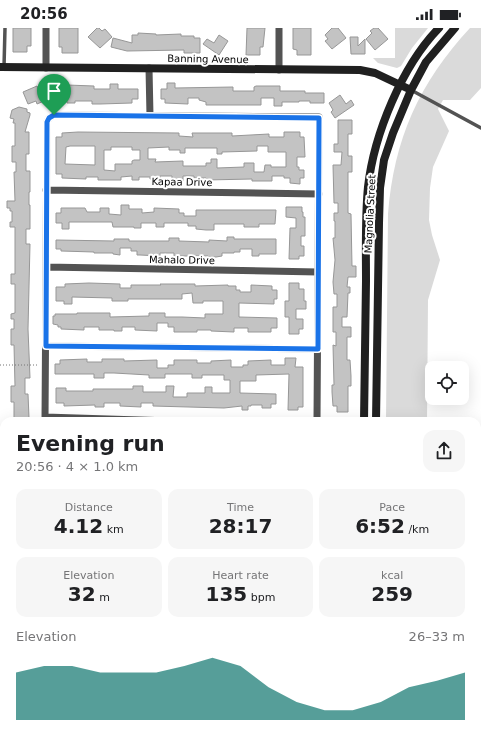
<!DOCTYPE html>
<meta charset="utf-8">
<style>
:root{--surface:#fff;--page:#f6f6f6;--text:#202124;--muted:#757577;--accent:#0f766e}
body{margin:0;font-family:"DejaVu Sans",sans-serif;background:var(--page);color:var(--text);height:100vh;display:flex;flex-direction:column;font-size:15px;white-space:nowrap}
*{box-sizing:border-box;margin:0}
p{font-size:13px;color:var(--muted)}
.icon{flex:none;width:22px;height:22px;fill:none;stroke:currentColor;stroke-width:2;stroke-linecap:round;stroke-linejoin:round}
.map{position:relative;flex:1;overflow:hidden}
.drawer{position:absolute;left:0px;top:389px;width:481px;height:324px;display:flex;flex-direction:column;background:var(--surface);border-radius:12px 12px 0 0;box-shadow:0 4px 16px #0002}
.drawer>*{flex:none}
.controls{position:absolute;left:425px;top:333px;display:grid;gap:8px}
.controls a{display:grid;place-items:center;width:44px;height:44px;border-radius:8px;background:var(--surface);box-shadow:0 4px 16px #0002;font-size:20px}
.pin{position:absolute;display:grid;place-items:center;width:34px;height:34px;color:#fff;margin:-41px -17px;border-radius:50% 50% 50% 0;rotate:-45deg;box-shadow:0 0 4px #0007}
.pin .icon{rotate:45deg}
.round{display:grid;place-items:center;flex:none;width:42px;height:42px;border-radius:12px;background:var(--page)}
.overview{display:flex;align-items:center;justify-content:space-between;height:68px;padding:0 16px}
h1{font-size:22px;font-weight:600;line-height:30px}
.metrics{display:grid;grid-template-columns:repeat(3,1fr);gap:6px;height:68px;padding:4px 16px}
.metrics div{display:grid;align-content:center;border-radius:10px;background:var(--page);text-align:center}
.metrics b{font-size:20px;font-weight:600}
.metrics small{font-size:11px;font-weight:400}
.metrics p{font-size:11px}
.chart{height:112px;padding:8px 16px}
.chart p{display:flex;justify-content:space-between}
.chart svg{width:100%;height:72px;margin-top:4px;fill:var(--accent);opacity:.7}
.status{display:flex;justify-content:space-between;align-items:center;height:28px;padding:0 20px;background:var(--surface);direction:ltr}
.status svg{height:11px;fill:currentColor}
.map>svg:first-child{display:block}
.green{fill:#dadada}
.building{fill:#c3c3c3;stroke:#979797;fill-rule:evenodd}
.lines{fill:none;stroke-linecap:round;stroke-linejoin:round}
.path{stroke:#757575;stroke-width:1;stroke-dasharray:1 2;stroke-linecap:butt}
.lane{stroke:#535353;stroke-width:3.5}
.street{stroke:#535353;stroke-width:7}
.secondary{stroke:#202020;stroke-width:8}
.route-casing{stroke:#fff;stroke-width:8}
.route{stroke:#1a73e8;stroke-width:5}
.labels{text-anchor:middle;dominant-baseline:central;stroke-width:4;stroke-linejoin:round;paint-order:stroke}
.street-label{font-size:10px;fill:#000;stroke:#fff}
</style>
<div class="status"><b>20:56</b><svg viewBox="0 0 49 12"><path d="M0 12V9h3v3zM5 12V6h3v6zM10 12V3h3v9zM15 12V0h3v12zM26 1h20v11H26zM47 4h2v5h-2z"/></svg></div>
<div class="map">
<svg width="481" height="713" viewBox="0 0 481 713">
<rect width="100%" height="100%" fill="#fff"/>
<path class="green" d="M395,0H428L412,20L401,38L397,40L378,35L373,30H395Z
M470,0H481V60L470,72H443L438,81L449,103L433,139L430,160L429,192L432,207L440,232L428,272L427,393H386L388,186C394,111 419,55 470,0Z"/>
<path class="building" d="M13,0H31V18H27V24H13Z
M59,0H78V25H62V19H59Z
M97,0H99L102,3L105,1L112,9L100,20L88,9Z
M247,0H265L263,19H260V27H246Z
M293,0H311V27H297V22L293,21Z
M332,0H338L346,10L332,21L325,13L328,11L325,7Z
M374,0H378L388,11L375,22L366,11L372,5L370,3Z
M138,5L156,6V7L181,6V8H194V10H200V25H184V22L127,23L111,19L113,10L132,15V7H138Z
M219,7L228,13L219,27L203,16L207,11L214,15Z
M350,9H358V18L365,11V26H351Z
M167,55H175V60L233,59V63H254V59L256,58H280V63H305V65H324V75H310V73H299V74H282V78H274V70H261V77H206V74L199,72V70H188V76L165,75V71H161V61H167Z
M110,56H118V61H138V71H132V75L100,76H92V73H75V75H67V73L53,72V68L47,71V58H67V57L94,58V61H110Z
M37,58L44,73L37,76L36,73L28,76L23,64Z
M340,67L346,76L351,72L354,77L335,90L331,84L333,82L329,75Z
M19,79L27,81V84L30,85V87L25,104H29V126H26V143H30V164H29V177H30V201H26V216H30L28,301L30,350H25V366H28L29,390H14V374H11V358H15L14,317H11V301H14V291H11V286L15,285V256H11V246H15V199H10V194H12V183H10V180H7V173H15L14,144H16V134H12V118H15V95H13L14,91L10,90L12,82Z
M338,92H352V106H348V128H352V144H348V185L351,186L352,238H356V249H348L347,259H350V265H348L347,289H342V299H351V309H347V332H350L351,348V358H348V384H337V378H333L332,364V357H334L333,317L336,318V304H333V279H337V266H334L333,254L335,232L333,210H335V193H334V185H338V175H334L333,137H341L342,124H334V116H338Z
M78,104L179,105V108L193,109L192,105H232V108L269,106V109H284V104H300V109H304L305,129H297V139H299V142H304V150H300V156L290,155V150H284V148H272V153H252V151L206,152V150H194V148H183V153L172,151V148H160V151H150V149H139V152H132V148L121,149V152H98V149H86V151L62,150V146H56V109H62V105ZM70,118H95V137L65,136L66,119ZM257,118H268V124H286V139H271V137H265L264,144H254V135H244V139L217,140V131H211V135H206V138H183V133L155,134L156,131H148V120L169,119V122H180V125H185V120H217V126H222V124L257,123ZM111,119H132V122H140V132H134L132,133V136H115V143L104,142V122H111Z
M121,177H129V181H142V185L154,184V180L179,181V185H184V188H196V182H276L275,196H259V199H244V196H214V202H206L196,201V198H188V195H164V199H156V195H141V200H134V199H113L112,194H69V201H62V195H56V185H61V180H85L87,184H100V180H109V186L121,187Z
M286,179H302V184H303V189H305V208H301V218H304V228H299V231H289L290,200H296V190L286,189Z
M227,209H234V211H276V226H259V228H252V221H240V224H234V225H222V228L216,229H208V228H174V225H160V228L140,227H137V223H131V220H120V227L113,226V225H94V224L61,223V221H56V212L114,213V211H129V213H169V210H179V213L209,214V212L227,213Z
M89,255L120,256V260H131V257H161L160,256H195V258L228,257V258H236V262H240V264H251V257L272,258V262H277V271H274V276L239,275V289L277,290V300H271V304H248V300H234V304L211,303V302H197V304H174V299H168V295H157V303L135,302V299H122V303H114V302H99V299H84V302L61,301V299H58V297L53,296V288H55V286H77V285H110V289L149,288V285H165V289H182L205,290V286H223V273H203V275H193L192,265L182,266V271H128V273H112V270L72,269V276H64V273H56V259H65V256Z
M289,255H299V261H304V273H306V281H296V291H303V301H299V306H289V289H285V273H289Z
M285,330H296L295,339H303V379H298V382H288L289,346L256,347V353H240V365L276,366V376H271V380H262V377H251V378H248V382H242V378L224,380L153,378V375H141V379L120,378V375H104V379H95V377L64,378V375H56V360H66V363H93V361H133V358H143V364H166V358H174L173,369H187V365H205V359H212V365H230V352H224V347H202V350H192V346H165V350H149V347L114,345H104V350H94V346H55V336H60V332L87,331V334H102V331H124V333L157,332V340H168V337H174V332H197V335H211V333L231,332V339H243V337H248V333L271,332V337H285Z"/>
<g class="lines">
<path class="path" d="M0,337H39"/>
<path class="lane" d="M4,39L5,0
M411,62L481,100"/>
<path class="street" d="M46,0V40
M149,40L150,88
M279,42V0
M46,162L319,166
M46,239L318,244
M46,318L317,321
M45,389L171,393
M45,393L47,94L49,90L54,87L319,89L317,393
M44,709L45,713
M194,709V713"/>
<path class="secondary" d="M0,39L360,42L375,45L411,62
M364,393C365,346 365,300 366,253C366,222 365,190 368,159C374,106 402,38 439,0
M376,393L379,195L380,160L384,132L393,105L411,62L426,34L455,0
M361,713V709
M373,713V709"/>
</g>
<g class="lines">
<g class="route-casing">
<path id="route" d="M54,87L319,90L318,321L46,318L47,94L49,90Z"/>
</g>
<use href="#route" class="route"/>
</g>
<g class="labels">
<g class="street-label">
<text transform="translate(208 31) rotate(1)">Banning Avenue</text>
<text transform="translate(182 154) rotate(1)">Kapaa Drive</text>
<text transform="translate(370 186) rotate(-87)">Magnolia Street</text>
<text transform="translate(182 232) rotate(1)">Mahalo Drive</text>
</g>
</g>
</svg>
<div class="controls">
<a><svg class="icon" aria-label="locate" viewBox="0 0 24 24"><circle cx="12" cy="12" r="6"/><path d="M12 2v4M12 18v4M2 12h4M18 12h4"/></svg></a>
</div>
<div class="pin" style="left:54px;top:87px;background:#1e9e55"><svg class="icon" aria-label="arrive" viewBox="0 0 24 24"><path d="M6 21V4h12l-3 4 3 4H6"/></svg></div>
<section class="drawer">
<div class="overview"><div><h1>Evening run</h1><p>20:56 · 4 × 1.0 km</p></div><a class="round"><svg class="icon" aria-label="share" viewBox="0 0 24 24"><path d="M12 15V3M7 8l5-5 5 5M5 13v7h14v-7"/></svg></a></div>
<div class="metrics">
<div><p>Distance</p><b>4.12<small> km</small></b></div>
<div><p>Time</p><b>28:17</b></div>
<div><p>Pace</p><b>6:52<small> /km</small></b></div>
</div>
<div class="metrics">
<div><p>Elevation</p><b>32<small> m</small></b></div>
<div><p>Heart rate</p><b>135<small> bpm</small></b></div>
<div><p>kcal</p><b>259</b></div>
</div>
<div class="chart"><p><span>Elevation</span>26–33 m</p>
<svg viewBox="0 0 160 44" preserveAspectRatio="none"><path d="M0 44V15L10 11L20 11L30 15L40 15L50 15L60 11L70 6L80 11L90 24L100 33L110 38L120 38L130 33L140 24L150 20L160 15V44z"/></svg>
</div>
</section>
</div>
